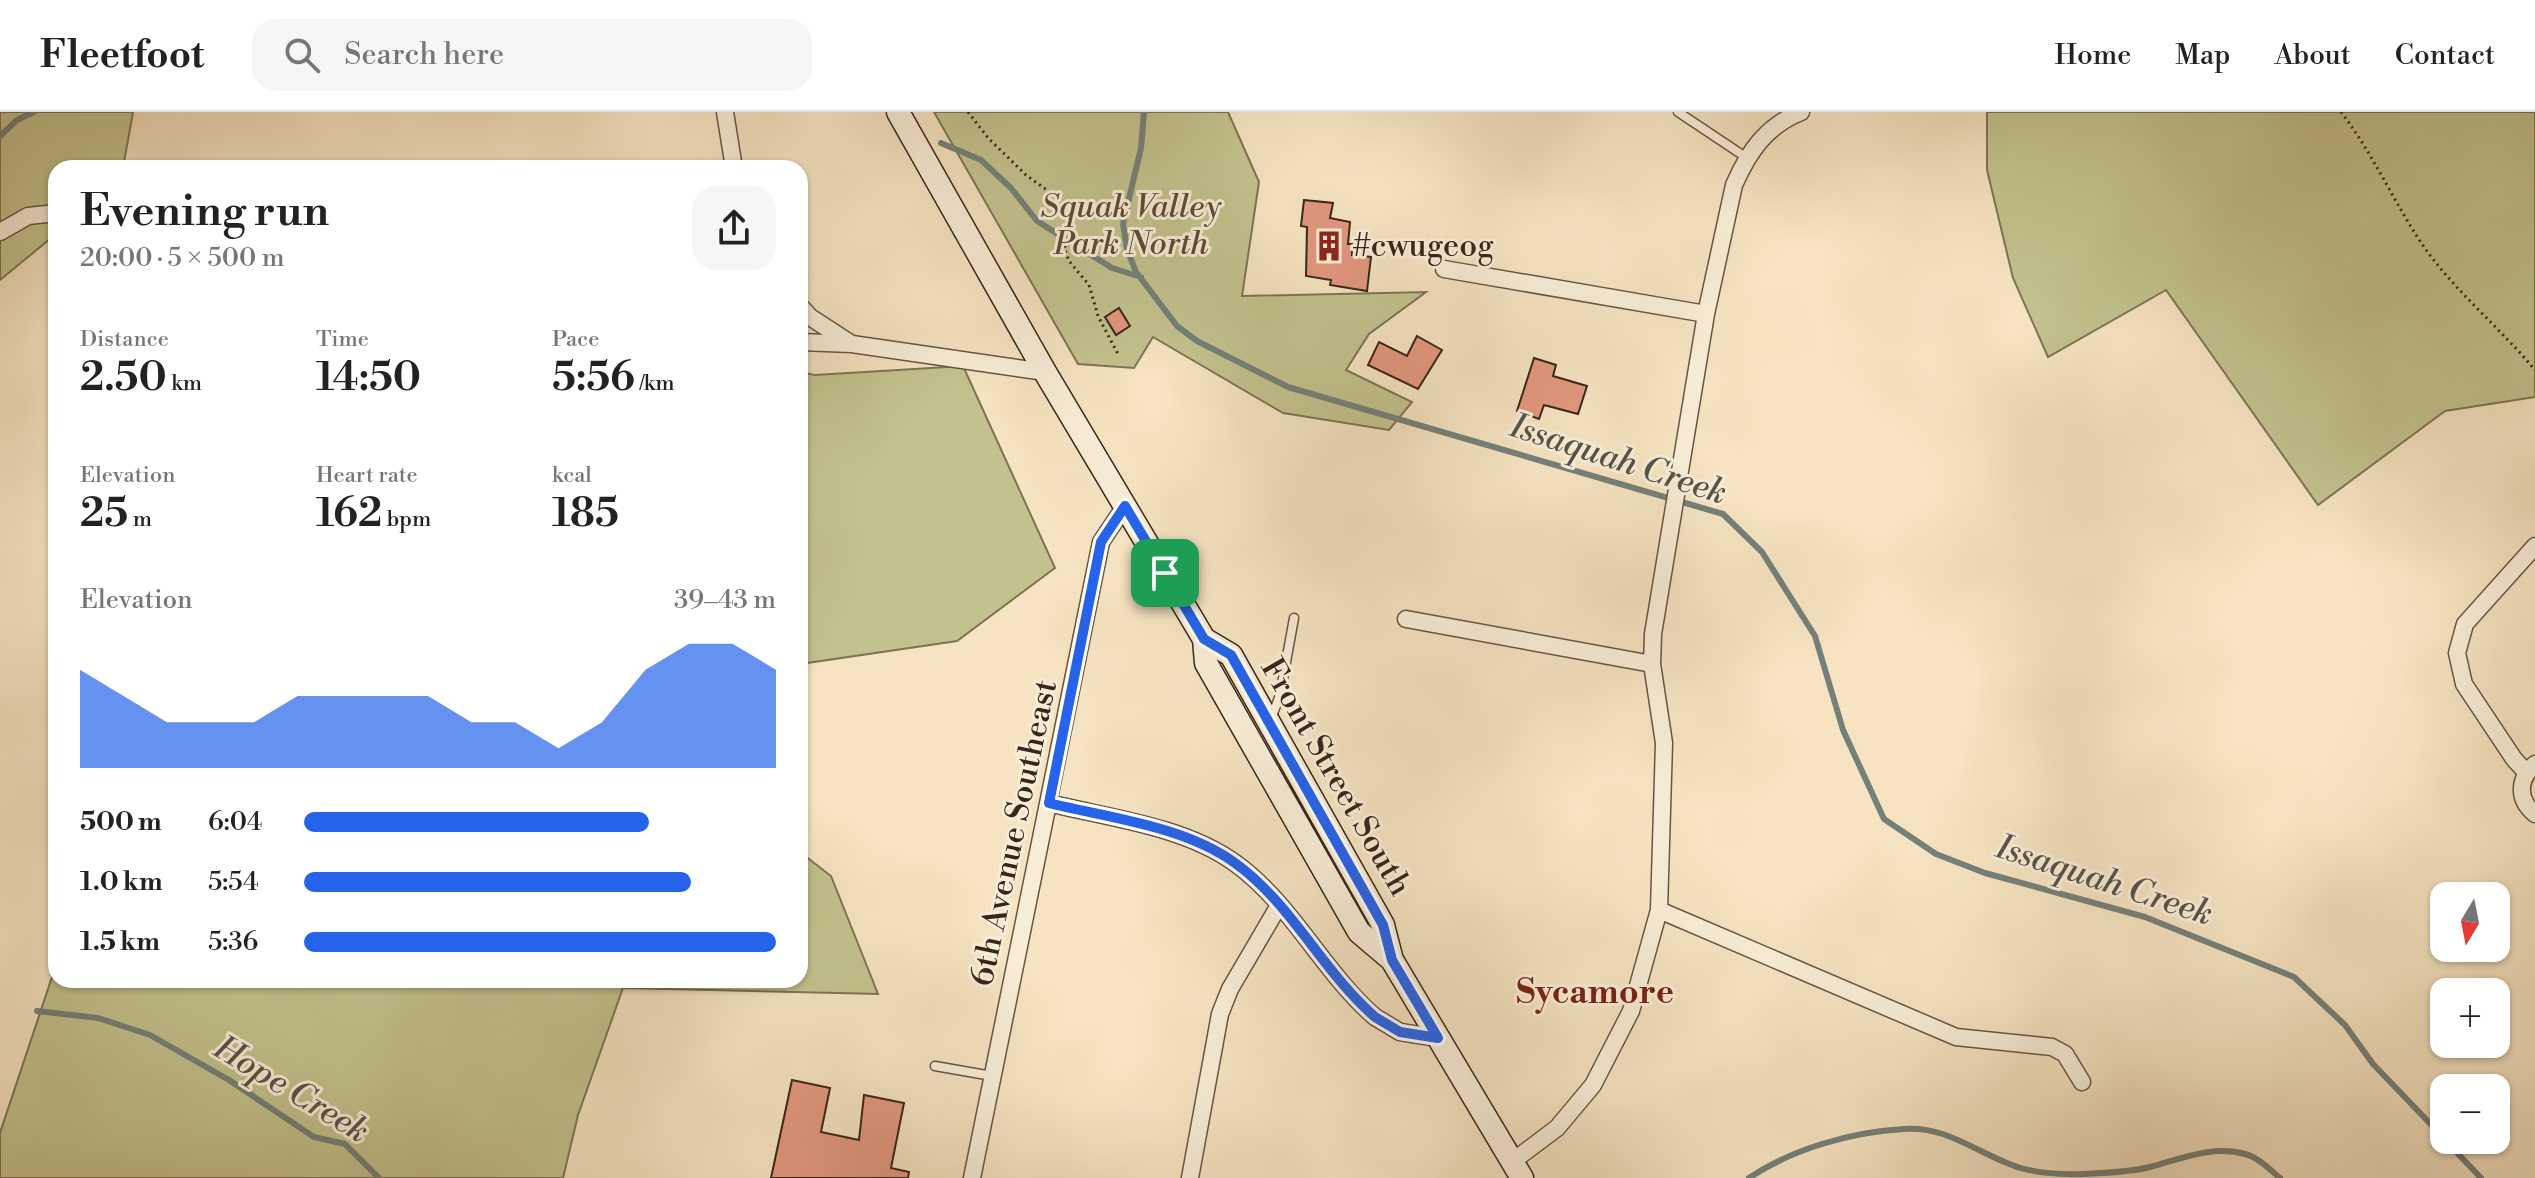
<!DOCTYPE html>
<meta charset="utf-8">
<style>
:root{--surface:#fff;--page:#f6f6f6;--text:#222;--muted:#767676;--line:#e0e0e0;--accent:#2563eb}
body{margin:0;font-family:"Libre Bodoni",serif;background:var(--page);color:var(--text);height:100vh;display:flex;flex-direction:column;font-size:30px;white-space:nowrap}
*{box-sizing:border-box;margin:0}
p{font-size:26px;color:var(--muted)}
.icon{flex:none;width:44px;height:44px;fill:none;stroke:currentColor;stroke-width:2;stroke-linecap:round;stroke-linejoin:round}
.map{position:relative;flex:1;overflow:hidden}
.panel{position:absolute;left:48px;top:48px;width:760px;height:828px;display:flex;flex-direction:column;background:var(--surface);border-radius:24px;box-shadow:0 2px 6px #0004}
.panel>*{flex:none}
.needle{width:52px;rotate:190deg}
.controls{position:absolute;left:2430px;top:770px;display:grid;gap:16px}
.controls a{display:grid;place-items:center;width:80px;height:80px;border-radius:16px;background:var(--surface);box-shadow:0 2px 6px #0004;font-size:40px}
.pin{position:absolute;display:grid;place-items:center;width:68px;height:68px;color:#fff;margin:-34px;border-radius:16px;box-shadow:0 4px 12px #0006}
.round{display:grid;place-items:center;flex:none;width:84px;height:84px;border-radius:24px;background:var(--page)}
.overview{display:flex;align-items:center;justify-content:space-between;height:136px;padding:0 32px}
h1{font-size:44px;font-weight:600;line-height:60px}
.metrics{display:grid;grid-template-columns:repeat(3,1fr);gap:12px;height:136px;padding:8px 32px}
.metrics div{display:grid;align-content:center}
.metrics b{font-size:40px;font-weight:600}
.metrics small{font-size:22px;font-weight:400}
.metrics p{font-size:22px}
.chart{height:224px;padding:16px 32px}
.chart p{display:flex;justify-content:space-between}
.chart svg{width:100%;height:144px;margin-top:8px;fill:var(--accent);opacity:.7}
ul{padding:0 32px;list-style:none;font-size:26px}
li{display:grid;grid-template-columns:128px 96px 1fr;align-items:center;height:60px}
li i{height:20px;border-radius:10px;background:var(--accent)}
header{display:flex;align-items:center;gap:48px;box-sizing:border-box;height:112px;padding:0 40px;background:var(--surface);border-bottom:2px solid var(--line)}
header strong{font-size:38px}
nav{display:flex;gap:44px;margin-inline-start:auto;font-size:28px}
.search{width:560px;height:72px;background:var(--page);display:flex;align-items:center;gap:20px;box-sizing:border-box;padding:0 28px;border-radius:24px;color:var(--muted);font-size:30px}
.map>svg:first-child{display:block}
.green{fill:#c2c28e;stroke:#7e7454;stroke-width:2}
.lines{fill:none;stroke-linecap:round;stroke-linejoin:round}
.stream{stroke:#758079;stroke-width:6}
.building{fill:#e1977e;stroke:#392519;stroke-width:2}
.lane-casing{stroke:#685443;stroke-width:11}
.street-casing{stroke:#685443;stroke-width:19}
.secondary-casing{stroke:#392519;stroke-width:25}
.path{stroke:#392519;stroke-width:3;stroke-dasharray:2 4;stroke-linecap:butt}
.lane{stroke:#f8edd7;stroke-width:8}
.street{stroke:#f8edd7;stroke-width:16}
.secondary{stroke:#f8edd7;stroke-width:22}
.route-casing{stroke:#fff;stroke-width:16}
.route{stroke:#2563eb;stroke-width:10}
.labels{text-anchor:middle;dominant-baseline:central;stroke-width:6;stroke-linejoin:round;paint-order:stroke}
.park-label{font-size:32px;font-style:italic;fill:#5b4c36;stroke:#f8edd7}
.poi-label{font-size:32px;fill:#392519;stroke:#f8edd7;text-anchor:start}
.street-label{font-size:32px;fill:#392519;stroke:#f8edd7}
.water-label{font-size:34px;font-style:italic;fill:#575349;stroke:#f8edd7}
.neighbourhood-label{font-size:34px;font-weight:bold;fill:#7a1f14;stroke:#f8edd7}
</style>
<header>
<strong>Fleetfoot</strong>
<div class="search"><svg class="icon" aria-label="search" viewBox="0 0 24 24"><circle cx="10" cy="10" r="6"/><path d="M15 15l6 6"/></svg>Search here</div>
<nav><a>Home</a><a>Map</a><a>About</a><a>Contact</a></nav>
</header>
<div class="map">
<svg width="2535" height="1066" viewBox="0 0 2535 1066">
<rect width="100%" height="100%" fill="#f5e3c1"/>
<filter id="stains"><feTurbulence type="fractalNoise" baseFrequency=".0025" numOctaves="4"/><feColorMatrix values="0 0 0 0 .2 0 0 0 0 .09 0 0 0 0 .02 0 0 0 .5 -.17"/></filter>
<radialGradient id="worn" r=".72"><stop offset=".6" stop-color="#630" stop-opacity="0"/><stop offset="1" stop-color="#630" stop-opacity=".3"/></radialGradient>
<path class="green" d="M0,0H133L123,56H56V122L0,168Z
M934,0H1228L1259,70L1242,184L1426,180L1369,222L1346,258L1412,290L1389,318L1283,301L1153,225L1134,256L1078,252Z
M1987,0H2535V285L2445,299L2318,393L2166,178L2048,245L2013,166L1987,58Z
M963,254L1055,456L957,529L800,552V260L815,263Z
M800,740L831,764L878,882L623,876L578,1003L563,1066H0V1021L56,853V868H800Z"/>
<g class="lines">
<path class="stream" d="M1144,0L1141,36L1123,112L1127,137L1136,160L1177,214L1197,229L1288,275L1723,402L1762,440L1815,524L1843,618L1884,707L1936,742L1985,761L2145,805L2294,865L2345,913L2373,952L2444,1026
M0,24L17,8L34,0
M941,31L981,48L1011,76L1037,109L1112,156L1141,165
M37,899L98,906L150,923L229,968L314,1025L345,1032L379,1066
M2445,1028L2481,1066
M1749,1066C1792,1037 1851,1020 1904,1017C1946,1014 1974,1039 2012,1053C2031,1061 2063,1063 2084,1062C2104,1061 2131,1060 2150,1055C2180,1047 2213,1033 2245,1042C2258,1045 2270,1058 2280,1066"/>
</g>
<path class="building" d="M1304,88L1333,91L1330,106L1350,110L1348,132H1352V143L1371,145L1367,179L1330,173L1331,168L1306,164L1307,115L1301,114Z
M1119,196L1130,214L1116,223L1105,205Z
M1417,224L1442,238L1418,277L1368,253L1379,230L1407,244Z
M1534,246L1556,253L1553,264L1587,274L1578,302L1544,293L1539,307L1517,299Z
M792,968L830,976L821,1020L859,1028L864,983L904,991L891,1056L909,1060L908,1066H771Z"/>
<g class="lines">
<g class="lane-casing">
<path id="lane" d="M1678,0L1747,46
M1271,607L1280,583L1294,506
M935,954L992,964"/>
</g>
<g class="street-casing">
<path id="street" d="M725,0L734,56
M0,120L28,104L56,101
M1444,157L1706,202
M800,194L810,205L850,231
M800,230L852,232L1045,260
M1406,507L1652,552
M2535,652C2518,667 2517,687 2535,702
M2526,660L2514,647L2464,572L2457,541L2465,512L2535,434
M1049,691C1109,706 1184,714 1235,751C1291,791 1323,860 1375,905L1400,920L1438,926
M1659,798L1956,925L2052,935L2065,942L2082,970
M1513,1049L1557,1016L1593,973L1631,899L1659,798L1664,631L1652,552L1653,522L1706,202L1734,73C1749,39 1766,14 1801,0
M972,1066L1101,430L1125,394
M1190,1066L1220,902L1230,877L1278,795"/>
</g>
<g class="secondary-casing">
<path id="secondary" d="M898,0L1045,260L1204,527L1206,551L1359,820L1392,848
M1204,527L1231,543L1383,813L1392,848L1522,1066"/>
</g>
<path class="path" d="M968,0L989,27L1026,63L1069,94L1071,123L1064,136L1069,149L1089,173L1098,204L1118,242
M2341,0C2374,43 2394,91 2424,135C2455,179 2500,216 2535,258"/>
<use href="#lane" class="lane"/>
<use href="#street" class="street"/>
<use href="#secondary" class="secondary"/>
</g>
<g class="lines">
<g class="route-casing">
<path id="route" d="M1125,394L1204,527L1231,543L1383,813L1392,848L1438,926L1400,920L1375,905C1323,860 1291,791 1235,751C1184,714 1109,706 1049,691L1101,430Z"/>
</g>
<use href="#route" class="route"/>
</g>
<defs>
<g id="building-bare" transform="scale(2.4)"><path d="M-4-6H4V6H1V3H-1V6H-4ZM-2.5-4.3h1.7v1.8h-1.7ZM.8-4.3h1.7v1.8H.8ZM-2.5-1h1.7V.8h-1.7ZM.8-1h1.7V.8H.8Z" fill="#8f2418" stroke="#f8edd7" stroke-width="2.5" paint-order="stroke"/></g>
</defs>
<g fill-rule="evenodd">
<use href="#building-bare" x="1329" y="134"/>
</g>
<g class="labels">
<g class="park-label">
<text x="1131" y="95">Squak Valley<tspan x="1131" dy="37">Park North</tspan></text>
</g>
<g class="poi-label">
<text x="1353" y="134">#cwugeog</text>
</g>
<g class="street-label">
<text transform="translate(1336 665) rotate(60)">Front Street South</text>
<text transform="translate(1014 721) rotate(-78)">6th Avenue Southeast</text>
</g>
<g class="water-label">
<text transform="translate(1618 348) rotate(18)">Issaquah Creek</text>
<text transform="translate(2104 769) rotate(18)">Issaquah Creek</text>
<text transform="translate(291 978) rotate(31)">Hope Creek</text>
</g>
<g class="neighbourhood-label">
<text x="1595" y="881">Sycamore</text>
</g>
</g>
<rect width="100%" height="100%" filter="url(#stains)"/>
<rect width="100%" height="100%" fill="url(#worn)"/>
</svg>
<div class="controls">
<a><svg class="needle" viewBox="-14 -14 28 28"><path d="M0-13l5 13h-10z" fill="#e53935"/><path d="M0 13l5-13h-10z" fill="#767676"/></svg></a>
<a>+</a>
<a>−</a>
</div>
<div class="pin" style="left:1165px;top:461px;background:#1e9e55"><svg class="icon" aria-label="arrive" viewBox="0 0 24 24"><path d="M6 21V4h12l-3 4 3 4H6"/></svg></div>
<section class="panel">
<div class="overview"><div><h1>Evening run</h1><p>20:00 · 5 × 500 m</p></div><a class="round"><svg class="icon" aria-label="share" viewBox="0 0 24 24"><path d="M12 15V3M7 8l5-5 5 5M5 13v7h14v-7"/></svg></a></div>
<div class="metrics">
<div><p>Distance</p><b>2.50<small> km</small></b></div>
<div><p>Time</p><b>14:50</b></div>
<div><p>Pace</p><b>5:56<small> /km</small></b></div>
</div>
<div class="metrics">
<div><p>Elevation</p><b>25<small> m</small></b></div>
<div><p>Heart rate</p><b>162<small> bpm</small></b></div>
<div><p>kcal</p><b>185</b></div>
</div>
<div class="chart"><p><span>Elevation</span>39–43 m</p>
<svg viewBox="0 0 160 44" preserveAspectRatio="none"><path d="M0 44V14L10 22L20 30L30 30L40 30L50 22L60 22L70 22L80 22L90 30L100 30L110 38L120 30L130 14L140 6L150 6L160 14V44z"/></svg>
</div>
<ul>
<li><b>500 m</b>6:04<i style="width:73%"></i></li>
<li><b>1.0 km</b>5:54<i style="width:82%"></i></li>
<li><b>1.5 km</b>5:36<i style="width:100%"></i></li>
</ul>
</section>
</div>
